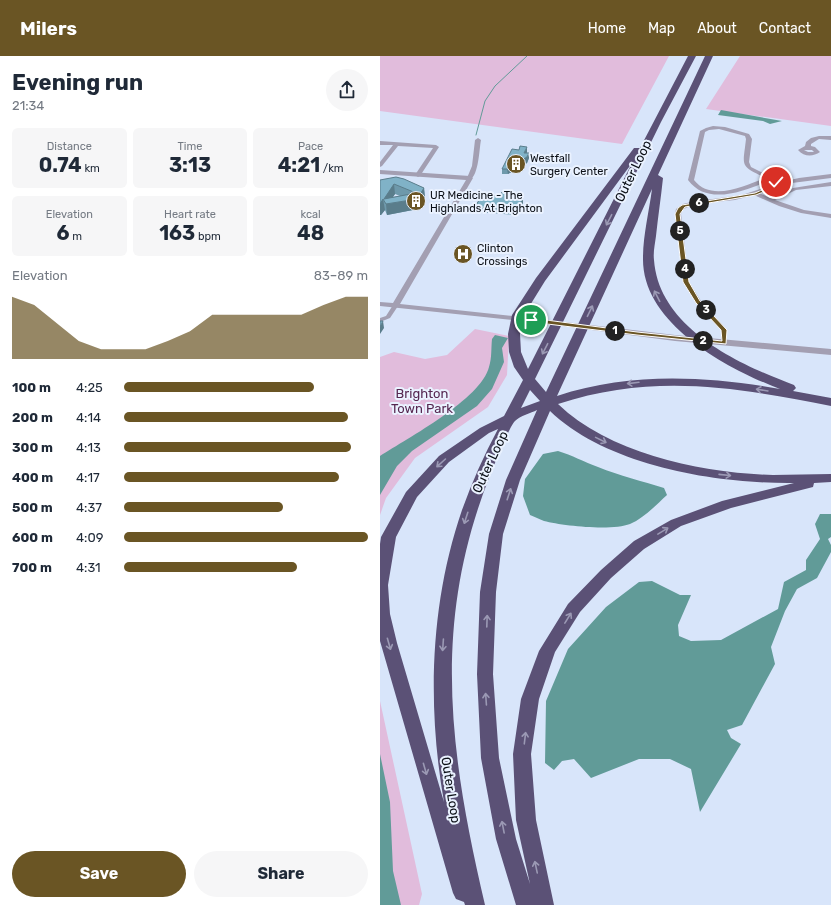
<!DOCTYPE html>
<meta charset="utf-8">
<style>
:root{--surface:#fff;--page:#f6f6f7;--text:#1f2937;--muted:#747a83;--accent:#6a5524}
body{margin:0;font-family:Rubik,sans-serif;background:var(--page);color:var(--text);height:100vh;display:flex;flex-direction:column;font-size:15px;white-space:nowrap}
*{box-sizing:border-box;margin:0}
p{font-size:13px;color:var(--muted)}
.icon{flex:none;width:22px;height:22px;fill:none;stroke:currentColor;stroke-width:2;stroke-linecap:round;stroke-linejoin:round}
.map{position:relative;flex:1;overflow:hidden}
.panel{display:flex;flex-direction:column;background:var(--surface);width:380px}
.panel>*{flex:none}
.pin{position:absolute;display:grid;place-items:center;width:34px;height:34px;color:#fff;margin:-17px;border:2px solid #fff;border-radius:50%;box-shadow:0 1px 4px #0007}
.km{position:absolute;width:20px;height:20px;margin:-10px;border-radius:50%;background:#222;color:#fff;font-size:11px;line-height:20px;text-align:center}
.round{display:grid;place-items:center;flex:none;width:42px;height:42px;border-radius:21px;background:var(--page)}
.summary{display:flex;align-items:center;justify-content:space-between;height:68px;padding:0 12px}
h1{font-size:22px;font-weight:700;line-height:30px}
.figures{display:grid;grid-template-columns:repeat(3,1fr);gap:6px;height:68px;padding:4px 12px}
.figures div{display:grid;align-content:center;border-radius:6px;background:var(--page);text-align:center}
.figures b{font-size:20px;font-weight:700}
.figures small{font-size:11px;font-weight:400}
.figures p{font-size:11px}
.chart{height:112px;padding:8px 12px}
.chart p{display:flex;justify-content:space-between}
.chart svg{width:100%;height:72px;margin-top:4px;fill:var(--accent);opacity:.7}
.button{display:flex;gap:8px;margin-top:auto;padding:8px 12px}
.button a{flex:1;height:46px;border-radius:24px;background:var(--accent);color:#fff;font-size:16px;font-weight:700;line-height:46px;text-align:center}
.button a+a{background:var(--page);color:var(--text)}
ul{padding:0 12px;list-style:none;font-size:13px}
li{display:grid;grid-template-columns:64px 48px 1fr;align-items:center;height:30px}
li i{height:10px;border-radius:5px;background:var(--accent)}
header{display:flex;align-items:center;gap:24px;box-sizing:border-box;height:56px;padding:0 20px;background:var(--accent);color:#fff}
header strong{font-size:19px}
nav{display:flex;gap:22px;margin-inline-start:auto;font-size:14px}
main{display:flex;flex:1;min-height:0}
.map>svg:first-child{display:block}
.green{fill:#e1bcdc}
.water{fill:#619b98}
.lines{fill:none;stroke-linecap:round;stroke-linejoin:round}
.stream{stroke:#619b98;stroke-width:1}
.minor{fill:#a39fb2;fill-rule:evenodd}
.tertiary{fill:#a39fb2;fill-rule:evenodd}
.motorway{fill:#5b5176;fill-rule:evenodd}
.wall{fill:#6e99ab;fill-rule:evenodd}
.shaded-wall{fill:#5a7d8b}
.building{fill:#80b2c7;stroke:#5a7d8b;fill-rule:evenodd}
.oneway{stroke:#9b99b4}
.route{fill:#6a5524;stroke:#fff}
.labels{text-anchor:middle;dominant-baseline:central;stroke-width:4;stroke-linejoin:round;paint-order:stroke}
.far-poi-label{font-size:11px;fill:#0b0f16;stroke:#eaf2ff;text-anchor:start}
.street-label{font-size:13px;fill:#0b0f16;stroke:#eaf2ff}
.park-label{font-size:13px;fill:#562751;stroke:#eaf2ff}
</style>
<header>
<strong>Milers</strong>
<nav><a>Home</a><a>Map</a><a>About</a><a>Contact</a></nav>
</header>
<main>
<section class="panel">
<div class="summary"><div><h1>Evening run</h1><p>21:34</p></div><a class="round"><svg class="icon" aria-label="share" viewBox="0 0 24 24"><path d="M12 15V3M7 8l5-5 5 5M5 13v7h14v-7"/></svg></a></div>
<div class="figures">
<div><p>Distance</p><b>0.74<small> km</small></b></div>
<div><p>Time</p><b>3:13</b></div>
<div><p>Pace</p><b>4:21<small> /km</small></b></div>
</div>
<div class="figures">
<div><p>Elevation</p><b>6<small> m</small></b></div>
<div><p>Heart rate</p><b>163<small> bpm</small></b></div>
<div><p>kcal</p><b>48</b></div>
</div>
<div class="chart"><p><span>Elevation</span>83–89 m</p>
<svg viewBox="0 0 160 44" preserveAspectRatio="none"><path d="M0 44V6L10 11L20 22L30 33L40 38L50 38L60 38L70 33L80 27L90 17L100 17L110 17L120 17L130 17L140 11L150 6L160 6V44z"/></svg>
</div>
<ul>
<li><b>100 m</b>4:25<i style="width:78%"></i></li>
<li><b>200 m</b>4:14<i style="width:92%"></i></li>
<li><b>300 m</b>4:13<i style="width:93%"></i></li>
<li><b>400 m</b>4:17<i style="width:88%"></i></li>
<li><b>500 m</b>4:37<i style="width:65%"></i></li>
<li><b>600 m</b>4:09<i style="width:100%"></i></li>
<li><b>700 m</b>4:31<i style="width:71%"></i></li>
</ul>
<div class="button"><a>Save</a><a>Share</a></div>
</section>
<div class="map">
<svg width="451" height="849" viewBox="0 0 451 849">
<rect width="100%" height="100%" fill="#d8e5fa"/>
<path class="green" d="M0,0H289L242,88L0,55Z
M360,0H451V70L326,53Z
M95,273L129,280L127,319L108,351L35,402L6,442L0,459V301L14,296L45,303L67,299Z
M0,645L42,838L39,849H0Z"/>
<path class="water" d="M341,54L402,65L390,68L383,65L338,59Z
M115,279L128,282L122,292L124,306L112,333L97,350L32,395L17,410L0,439V400C28,382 101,343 109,311C112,302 111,292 112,283Z
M178,395C192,399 204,406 218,411C240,420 262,425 284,432L287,439C276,449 264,462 250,468C232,475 183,470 164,465C159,463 155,461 150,459L143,440L145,423L163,398Z
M440,458H451V481L448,483L451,489V496L437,522L417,533L405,555L391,591L395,608L362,669L347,674L351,682L361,688L320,756L311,713L290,703H259L211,722L194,703L182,705L174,714L165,707L166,645L188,593L226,551L259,526L272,525L300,539H311L298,569L299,580L311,585L341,584L398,553L404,526L426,514V504L440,483L435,468Z
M0,698L10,746L13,815L21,849H0Z"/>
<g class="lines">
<path class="stream" d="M96,79L105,45L115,30L147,0"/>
<path class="minor" d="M333,70L345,71L369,78L372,83L369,106L371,111L401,126L419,122L451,118V122L412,127L379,137L390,142L413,132L451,126V130L416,134L395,144L424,154L451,158V162L421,157L399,150L374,139L355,144L314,148L302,154L301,158L309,226L321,245L347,274V287L344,289L341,287V274L316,247L303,226L295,158L296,153L303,148L311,146L362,139L395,128L389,125C365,134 328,151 308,124L320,75L326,72ZM339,73L365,80L366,83C363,111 359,109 385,122C364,130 331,146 314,124L325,76L329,74Z
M439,80H451V84L439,83L431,88V90L435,91L440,96C433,101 424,101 418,94L425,90L426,86L431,82ZM424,94H432L434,96H428Z
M98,82L101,84C99,94 99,118 90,124L87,122L92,110L95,84Z
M0,85L56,89L59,91L40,120L38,121L35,119L53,92L18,90L2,110L0,111V106L13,89H0Z
M15,248L18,250L10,262L0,266V262L6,260L13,249Z"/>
<path class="tertiary" d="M0,114L90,120L93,122L20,248L151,262L295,279L451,293V299L295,285L151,266L0,250V246L13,247L86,124L0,118Z"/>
<path class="motorway" d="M308,0H316L281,66L155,323L166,336L325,0H333L278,119L283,122C281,141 278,161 276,180C275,188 273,196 274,204C279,272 358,308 414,329L416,332L413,335L451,342V350C355,331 273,317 178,348C230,398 322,417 393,419C412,419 432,418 451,418V426L434,427L433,431L351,452L301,470L264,493L231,522L200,556L175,596L159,643L151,698L156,764L174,849H136L116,783L101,702L97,618L100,536L109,478L126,424L157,354C151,357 140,360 135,365C129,371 113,412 109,422C51,570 70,699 105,849H85L84,846L76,843L73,837L0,585V488L1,481L26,436L59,400L100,372L124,360L143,324L134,311L129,296L128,278L132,259L156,222L254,92H260ZM252,107L148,313L141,296L140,278L144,259L165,225ZM272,133C269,156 263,180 263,202C262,268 348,313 400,333C325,320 250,316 177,340ZM150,334L160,345L141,352ZM170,355C227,410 337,428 414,427L342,445L291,464L254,485L221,514L188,548L159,595L141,643L133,698L136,764L150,828L136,783L119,702L113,618L116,536L123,478L140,424ZM118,373C104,399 92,426 82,454C50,547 47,650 64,746L17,587L10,558L8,529L16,481L37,441L69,406L109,377Z"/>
</g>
<path class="wall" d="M147,96L149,102L147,107L128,118H122V113Z
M0,124L44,132L45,142L38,153L7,159L5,154L1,159ZM15,138L20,140L13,141Z
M129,141L143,142V148L137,159L96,156L95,151Z"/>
<path class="shaded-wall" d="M147,91V96L145,102L144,97Z
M149,97V102L147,107L128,118L127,113Z
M14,128L15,138L8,148L37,143L44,132L45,142L38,153L7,159L6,148L4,143Z
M143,142V148L137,159V154Z
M3,143L5,154L1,159H0V148Z
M3,265L4,272L0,278V271Z"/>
<path class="building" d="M140,90L147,91L144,97H149L147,101L127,113H122L132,93L139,94Z
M16,121L24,123L44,132L37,143L6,148L3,143L0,148V124ZM14,128L36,137L4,143Z
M122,136L129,137L127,141L143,142L137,154L95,151L102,139L120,140Z
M0,265H3L0,271Z"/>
<defs><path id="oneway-shaft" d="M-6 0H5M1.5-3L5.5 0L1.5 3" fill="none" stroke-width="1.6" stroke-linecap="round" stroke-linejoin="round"/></defs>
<g class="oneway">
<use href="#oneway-shaft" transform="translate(229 164) rotate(117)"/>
<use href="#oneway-shaft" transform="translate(277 240) rotate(-117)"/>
<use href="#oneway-shaft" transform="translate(210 255) rotate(-64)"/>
<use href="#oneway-shaft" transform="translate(165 293) rotate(117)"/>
<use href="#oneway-shaft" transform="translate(253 327) rotate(173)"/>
<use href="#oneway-shaft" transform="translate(382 334) rotate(-171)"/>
<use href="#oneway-shaft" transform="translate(221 384) rotate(26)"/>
<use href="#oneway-shaft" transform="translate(61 407) rotate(138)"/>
<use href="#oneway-shaft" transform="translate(345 419) rotate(6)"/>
<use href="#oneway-shaft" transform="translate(129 438) rotate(-72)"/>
<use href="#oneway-shaft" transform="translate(86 462) rotate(108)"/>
<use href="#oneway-shaft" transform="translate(283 475) rotate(-31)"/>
<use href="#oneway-shaft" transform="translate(188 562) rotate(-58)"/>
<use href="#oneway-shaft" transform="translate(107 565) rotate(-88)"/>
<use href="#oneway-shaft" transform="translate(9 588) rotate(74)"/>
<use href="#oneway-shaft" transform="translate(63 589) rotate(94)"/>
<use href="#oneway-shaft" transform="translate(106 643) rotate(-94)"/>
<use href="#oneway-shaft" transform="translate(145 682) rotate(-83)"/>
<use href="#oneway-shaft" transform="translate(45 713) rotate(74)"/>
<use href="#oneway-shaft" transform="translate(123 771) rotate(-101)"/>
<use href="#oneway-shaft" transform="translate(156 811) rotate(-102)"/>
</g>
<path class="route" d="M396,125L402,128L376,139L305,151L300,158L309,226L320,245L347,274L346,288L257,279L151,266L148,264L151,262L257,276L342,285L341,274L316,247L303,226L295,158L298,152L302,149L375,137L396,128L394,126Z"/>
<defs>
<g id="building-disc" transform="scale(1)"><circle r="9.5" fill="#6a5524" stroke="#eaf2ff"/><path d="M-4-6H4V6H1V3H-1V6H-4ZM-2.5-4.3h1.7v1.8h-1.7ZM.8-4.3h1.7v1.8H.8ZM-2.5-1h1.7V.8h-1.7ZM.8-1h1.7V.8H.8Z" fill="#fff"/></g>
<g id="hospital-disc" transform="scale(1)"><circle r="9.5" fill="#6a5524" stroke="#eaf2ff"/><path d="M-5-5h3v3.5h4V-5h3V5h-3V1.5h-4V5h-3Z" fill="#fff"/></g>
</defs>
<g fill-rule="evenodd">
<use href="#building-disc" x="136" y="108"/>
<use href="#building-disc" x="36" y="145"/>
<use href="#hospital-disc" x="83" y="198"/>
</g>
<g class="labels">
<g class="far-poi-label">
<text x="150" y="102">Westfall<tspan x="150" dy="13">Surgery Center</tspan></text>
<text x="50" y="139">UR Medicine - The<tspan x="50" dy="13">Highlands At Brighton</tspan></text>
<text x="97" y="192">Clinton<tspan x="97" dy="13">Crossings</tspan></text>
</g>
<g class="street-label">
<text transform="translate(253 115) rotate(-64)">Outer Loop</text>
<text transform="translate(110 406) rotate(-65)">Outer Loop</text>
<text transform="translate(71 734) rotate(81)">Outer Loop</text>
</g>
<g class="park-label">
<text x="42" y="337">Brighton<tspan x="42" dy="15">Town Park</tspan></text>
</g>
</g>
</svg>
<div class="pin" style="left:151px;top:264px;background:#1e9e55"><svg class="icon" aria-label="arrive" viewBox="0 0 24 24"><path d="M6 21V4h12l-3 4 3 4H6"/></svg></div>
<div class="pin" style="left:396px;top:126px;background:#d93025"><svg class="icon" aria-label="check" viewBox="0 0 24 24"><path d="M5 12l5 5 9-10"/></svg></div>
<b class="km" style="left:235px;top:275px">1</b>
<b class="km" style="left:323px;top:285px">2</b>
<b class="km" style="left:326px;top:254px">3</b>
<b class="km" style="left:305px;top:213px">4</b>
<b class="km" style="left:300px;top:175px">5</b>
<b class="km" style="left:319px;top:147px">6</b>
</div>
</main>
